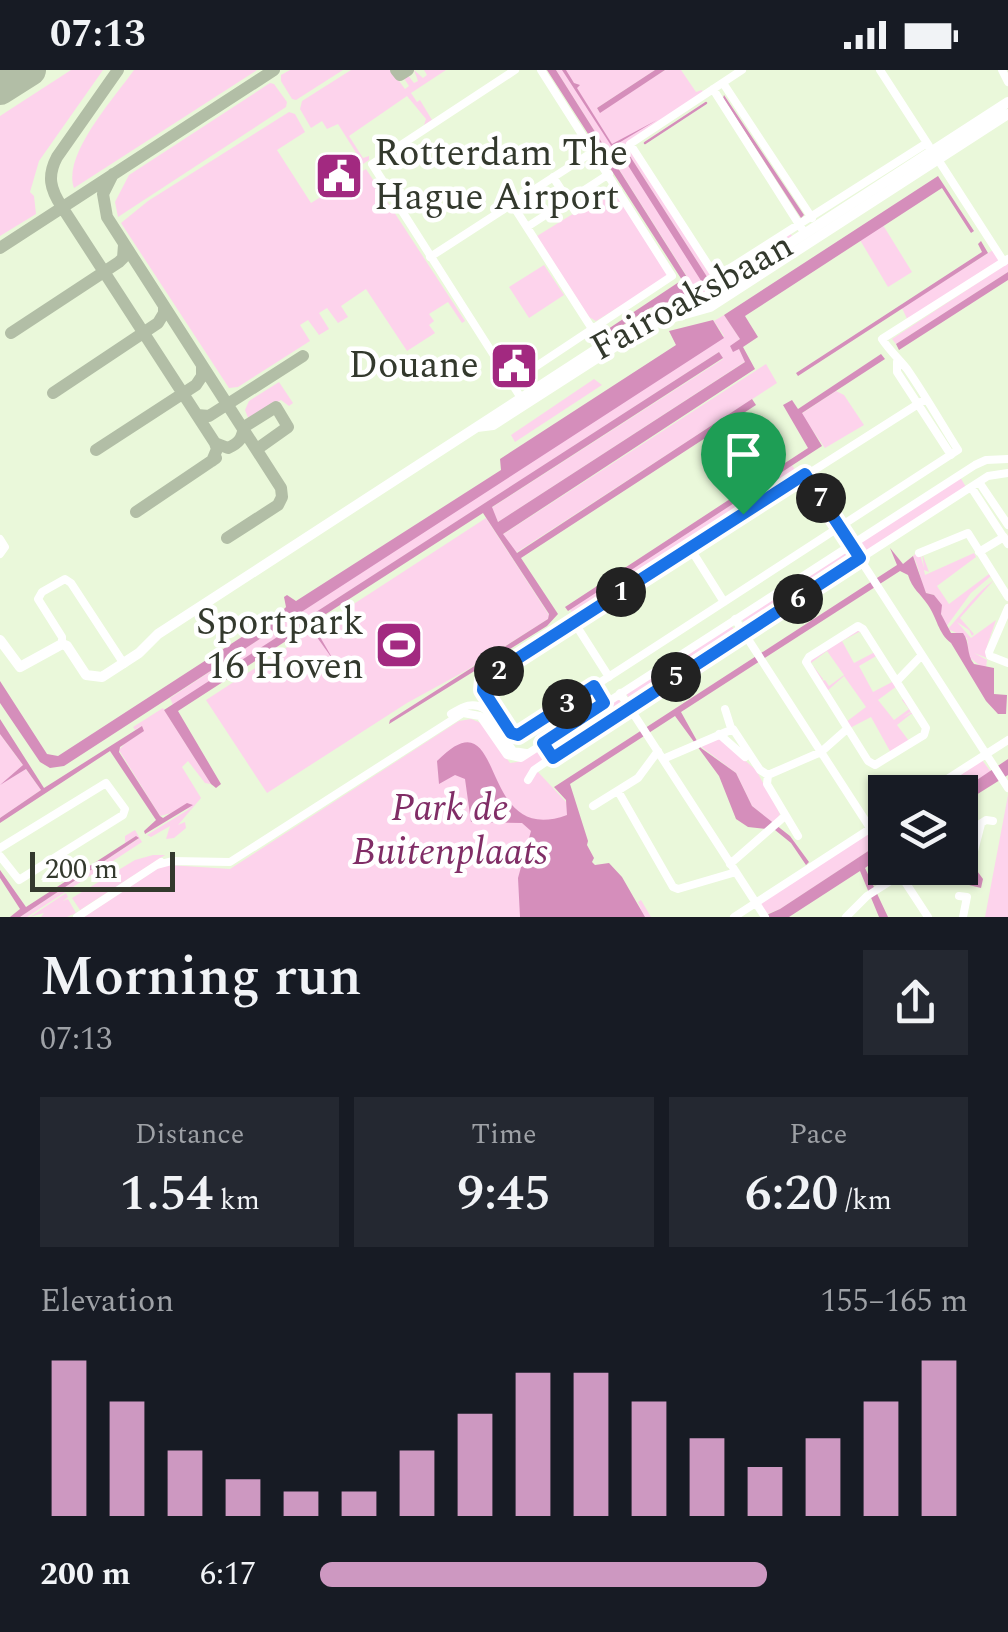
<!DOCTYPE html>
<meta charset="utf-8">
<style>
:root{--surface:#171b24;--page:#242831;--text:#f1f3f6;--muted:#9ea1a6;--accent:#cd98c1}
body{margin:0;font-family:Spectral,serif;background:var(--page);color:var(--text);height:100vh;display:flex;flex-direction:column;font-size:38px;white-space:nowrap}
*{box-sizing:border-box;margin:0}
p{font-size:32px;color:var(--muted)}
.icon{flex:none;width:55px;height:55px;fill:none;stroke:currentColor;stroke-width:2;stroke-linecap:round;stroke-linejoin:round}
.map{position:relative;height:847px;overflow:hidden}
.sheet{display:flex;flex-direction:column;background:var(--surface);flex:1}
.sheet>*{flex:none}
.fabs{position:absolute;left:868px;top:705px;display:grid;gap:20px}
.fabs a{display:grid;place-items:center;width:110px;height:110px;border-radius:0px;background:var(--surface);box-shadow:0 2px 8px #0004;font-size:50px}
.scale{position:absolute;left:30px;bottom:25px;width:145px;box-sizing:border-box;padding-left:10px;border:5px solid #33392d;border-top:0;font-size:28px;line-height:35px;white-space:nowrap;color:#33392d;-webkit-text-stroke:8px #fff;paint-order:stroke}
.pin{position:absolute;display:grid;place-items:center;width:85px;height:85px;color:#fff;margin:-102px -42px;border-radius:50% 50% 50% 0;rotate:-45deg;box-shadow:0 0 10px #0007}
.pin .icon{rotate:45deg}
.km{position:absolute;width:50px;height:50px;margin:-25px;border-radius:50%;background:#222;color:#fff;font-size:28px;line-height:50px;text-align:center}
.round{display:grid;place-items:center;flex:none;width:105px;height:105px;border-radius:0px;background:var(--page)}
.headline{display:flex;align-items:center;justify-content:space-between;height:170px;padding:0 40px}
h1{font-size:55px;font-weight:600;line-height:75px}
.figures{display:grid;grid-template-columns:repeat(3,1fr);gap:15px;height:170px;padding:10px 40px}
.figures div{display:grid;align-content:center;border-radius:0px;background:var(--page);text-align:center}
.figures b{font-size:50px;font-weight:600}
.figures small{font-size:28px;font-weight:400}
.figures p{font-size:28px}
.chart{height:280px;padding:20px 40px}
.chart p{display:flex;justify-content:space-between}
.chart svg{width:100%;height:180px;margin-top:10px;stroke:var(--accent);stroke-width:6}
ul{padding:0 40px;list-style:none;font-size:32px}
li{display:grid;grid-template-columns:160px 120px 1fr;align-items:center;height:75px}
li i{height:25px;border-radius:12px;background:var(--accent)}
.status{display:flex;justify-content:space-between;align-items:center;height:70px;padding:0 50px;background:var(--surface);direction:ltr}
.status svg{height:28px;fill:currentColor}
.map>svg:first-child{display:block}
.green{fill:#fdd3ec;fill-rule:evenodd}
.water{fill:#d58ebb}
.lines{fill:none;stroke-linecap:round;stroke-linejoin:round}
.stream{stroke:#d58ebb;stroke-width:2.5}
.taxiway{stroke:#b2bea6;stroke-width:12}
.runway{stroke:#b2bea6;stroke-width:32}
.minor{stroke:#fff;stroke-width:8}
.major{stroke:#fff;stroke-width:10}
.route-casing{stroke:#fff;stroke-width:20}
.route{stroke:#1a73e8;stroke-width:12}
.labels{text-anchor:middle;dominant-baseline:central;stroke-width:9;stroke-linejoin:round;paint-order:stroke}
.poi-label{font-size:38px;fill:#33392d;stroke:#fff;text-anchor:end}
.street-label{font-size:38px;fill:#33392d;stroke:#fff}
.park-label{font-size:38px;font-style:italic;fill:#802d66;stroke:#fff}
</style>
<div class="status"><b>07:13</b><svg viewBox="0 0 49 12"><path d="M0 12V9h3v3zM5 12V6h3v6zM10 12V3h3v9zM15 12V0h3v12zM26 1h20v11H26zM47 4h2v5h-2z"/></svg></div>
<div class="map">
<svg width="1008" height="847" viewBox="0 0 1008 847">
<rect width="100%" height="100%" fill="#eaf8da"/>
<path class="green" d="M71,0H103L39,91L30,122L34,126L36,144L0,166V46Z
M134,0H257L74,118C62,85 115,27 134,0Z
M290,0H343L296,30L292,29L281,11V5Z
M351,0H391L405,19L409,16L403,7L407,4L414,13L418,11L414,0L423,8L427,5L424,0H446L411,23L417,32L420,30L432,50L424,55L426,49L407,26L349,66L363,88L369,86V90L363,94L338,54L327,59L322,51L311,58L300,39L302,31Z
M556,0H655L597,38L600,42L665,0H681L696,22L702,20L703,23L627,73L712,208H722L790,163L794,169L700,227ZM624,83H628L707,207L705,216L623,87Z
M270,13L274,14L287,32L286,37L118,147L115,132L129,105Z
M289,42L295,44L305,62L277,80L311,133L366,99L465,251L462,253L448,232L429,244L434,251L429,255L435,263L407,281L366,219L341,236L348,247L338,253L327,238L319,243L329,259L319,265L308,250L300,255L310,271L238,317L229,318L121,153L148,131Z
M615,118L669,206L596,251L589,247L537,166Z
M883,155L912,202L888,217L860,170Z
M993,180L1000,191L908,251L902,238Z
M1008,193V202L896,274L892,269Z
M544,195L564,225L529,248L509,217Z
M724,245L740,269L730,277L739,279L746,291L498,452L491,438L723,289L719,282L304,550L299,543L724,266L714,251Z
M766,294L777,313L514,484L502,465Z
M594,309L602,315L515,372L511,365Z
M279,312L293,333L289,336L281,330L249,350L245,340L249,331Z
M836,321L844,325L864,355L825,378L801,344Z
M792,395L795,400L788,405L790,410L576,549L570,539Z
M960,407L966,417L862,485L856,474Z
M486,448L549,545L548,549L467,600L407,633L267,723L206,630Z
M848,479L855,490L748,559L741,548Z
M919,481L924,498L922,483L929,502L924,500L925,505L974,483L976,487L937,516L949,534L989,504L991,506L971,523L946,557L934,525L926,523C920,510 920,499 913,486Z
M994,510L960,548L974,564L972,566L969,560L957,552L971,568L996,550L987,576V588L974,583L987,590L986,597L983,598L969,587L967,568L948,559C964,541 975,524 994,510Z
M296,545L301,552L173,635L170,628Z
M731,555L738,565L632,634L626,623Z
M858,558L864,563L859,562L842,571L854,593L875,582L878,585L859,596L873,622L894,611L897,616L878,630L894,650L909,639L902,630L906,627L913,640L903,647L914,641L917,645L911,644L897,655L909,671L891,683L871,647L850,658L846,652L866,637L844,606L826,622L812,599L814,597L823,609L822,611L825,610L829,616L844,605L827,581L811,593L808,590Z
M618,628L625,639L555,684L548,673Z
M163,638L211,714L205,713L188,691L182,697L201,728L178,755L185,752L186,758L174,768L166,769L170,756L151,767L147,765L191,738L160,746L119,680L141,656L135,660L133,657Z
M471,649L481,653L510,693L517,692L540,678L547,688L538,702L566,732L590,793L641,839L638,832L641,830L651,847H84L160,797L169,795L230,799L459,651Z
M0,664L41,720L0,748Z
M718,667L756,700L780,744L774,754L752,736L736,703L699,675Z
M982,690L991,702L959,722H931Z
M1008,725V847H985Z
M135,760L142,772L27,847H20L138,769L136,766L125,773V766Z
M868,764L876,776L780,839L767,844L759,834Z
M153,785H165L80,840L72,828L135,790Z
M66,823L68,827L63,831L68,829L76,843L67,847H41L44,843L30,847Z"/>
<path class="water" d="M547,0H556L697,223L650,238L607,265L605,261L682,210Z
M562,0H566L574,13L580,15L577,18L612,74L657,50L612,77Z
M655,0H665L600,43L597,38Z
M724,25L804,145L801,148L723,28Z
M624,83H628L711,213L705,217L622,86Z
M938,106L974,161L971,163L942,118L745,246L758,267L743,277L755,299L503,464L517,483L752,329L756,335L521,488L558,544L547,556L389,654L390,650L548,549L549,544L483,443L312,553L334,591L309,556L178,641L221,714L216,718L211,714L164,640L719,282L723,288L492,437L498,452L745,292L739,279L733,282L730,276L740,269L724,245Z
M981,171L988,183L798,306L796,303L982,182L978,174Z
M1008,202V210L899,280L896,274Z
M713,250L724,268L64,696L50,698L40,692L0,633V611L47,684L58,686L282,541L286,537L284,527L287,525L296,531L501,400L500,389L676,275L669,261Z
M881,284L885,289L802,343L822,376L568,541L565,537L808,378L783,335L792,330L798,339Z
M890,478L903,494L913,486L926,523L934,525L942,535L941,544L951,563H963C970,572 966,584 974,594L994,598V624L1007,625L1006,644H998L986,631L951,573C938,563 937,548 928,535C921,524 912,519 908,505L900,501L681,642L701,678L736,703L752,736L790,766L809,792L806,795L791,773L775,760L748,757L736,749L719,706L675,646L570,714L588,771L587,775L594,788L592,792L595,795L609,793L622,807L645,847H520L518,808L531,761L522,753L471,752L465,709L455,705L439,714L437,691C508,619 475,779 567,745L566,730L554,717L897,495Z
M0,649L44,718L142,656L144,661L120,677L119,682L160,746L163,748L187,733L193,735L145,764L144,761L156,750L110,681L0,753V748L41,720L26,699L0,715L23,695L0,664Z
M1008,689V705L960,735L959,722Z
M136,766L139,768L20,847H10L20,839L0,808V800L26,837Z
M885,770V784L865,798L888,847H879L860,801L789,847H762L780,839Z
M962,789L972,794L983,809L981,818L969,815L972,806L967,809L958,805L959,812L942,804L939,798H960Z"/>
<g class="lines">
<path class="stream" d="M645,73L706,33"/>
<path class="taxiway" d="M118,0L57,87C47,106 50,119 62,137L215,373L217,379L212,391
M396,0L400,5L408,0
M113,104L103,124L107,147L281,418L282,427L278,435L227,468
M0,178L274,0
M11,263L119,192L123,188L124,175
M53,323L158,253L164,243V236
M197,345L209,346L303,286
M215,373L228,378C239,373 242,369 244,357L276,337L288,357L257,379
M96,380L196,315L202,306V297
M136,442L216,388"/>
<path class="runway" d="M0,19L30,0"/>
<path class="minor" d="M515,0L372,94L523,331
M742,0L630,74L716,207L927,73
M880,0L929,76
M1002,0L1008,12
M723,13L812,148
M713,19L802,159
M937,88L1004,192
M553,107L575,141
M512,134L605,279
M527,157L609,104
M430,187L594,81
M897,292V302L951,385
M511,313L672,206L541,0
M926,329L484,610L483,620L511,663L519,665L958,380C941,353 925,325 907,299C899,289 890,281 882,269L1008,189
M805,404L1008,718
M979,412L1008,455
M971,417L1008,474
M0,469L5,477L0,484
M690,478L724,532
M979,482L1004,467
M919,483L968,463L1008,527
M1008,538L989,582L990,586L1008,593
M735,549L885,781
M574,552L609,607
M858,556L863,559L926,658L924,665L875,695L868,691L806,592L809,587Z
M62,574V567L38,529L42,522L65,509L71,513L124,594
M897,611L922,585
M620,623L765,847
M725,639L731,658
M451,644C463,637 472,631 485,639L513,681L526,683
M719,664L745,687
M553,687L988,406L1008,403
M663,689L733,659L760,700L768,705L767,714L798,766
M768,705L821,682L847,659
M528,710L534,700L553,687L543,673
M618,721L673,817L678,819L736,802
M927,722L1008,670
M593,736L638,708L658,681
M960,767L986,750L993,751
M960,776L973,785L981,754
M0,778L106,713L125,739L123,745L19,810L0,786
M730,794L785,746
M157,795L172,791L230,792L463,643L480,646L507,685L521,688L975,395L986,390L1008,389
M896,798L928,847
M959,826L967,827L963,847
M77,847L161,792
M734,847L885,749
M846,847L867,826L911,798"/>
<path class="major" d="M477,357L493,355L650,254L710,237L1008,44
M0,570L20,597L62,574L67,576L86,605L102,607L139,583L158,564L637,253L710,225L1008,32"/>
</g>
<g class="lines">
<g class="route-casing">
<path id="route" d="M805,404L860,488L553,688L543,673L604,633L594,616L518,665L511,663L483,620L484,610Z"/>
</g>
<use href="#route" class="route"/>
</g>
<defs>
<g id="civic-square" transform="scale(2.5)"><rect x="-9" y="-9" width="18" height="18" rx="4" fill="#a22980" stroke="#fff"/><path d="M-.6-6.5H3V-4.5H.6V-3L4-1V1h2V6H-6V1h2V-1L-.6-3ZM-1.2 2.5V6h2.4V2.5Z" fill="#fff"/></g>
<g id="stadium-square" transform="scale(2.5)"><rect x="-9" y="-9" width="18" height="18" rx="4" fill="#a22980" stroke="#fff"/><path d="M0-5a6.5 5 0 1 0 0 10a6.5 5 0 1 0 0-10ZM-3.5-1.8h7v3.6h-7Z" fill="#fff"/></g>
</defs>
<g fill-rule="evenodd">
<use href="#civic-square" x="339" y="106"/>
<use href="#civic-square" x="514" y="296"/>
<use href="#stadium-square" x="399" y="575"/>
</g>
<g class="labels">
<g class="poi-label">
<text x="374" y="84" text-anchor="start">Rotterdam The<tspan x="374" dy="44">Hague Airport</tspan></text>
<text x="479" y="296">Douane</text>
<text x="364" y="553">Sportpark<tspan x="364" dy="44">16 Hoven</tspan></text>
</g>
<g class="street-label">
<text transform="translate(692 227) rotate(-29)">Fairoaksbaan</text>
</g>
<g class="park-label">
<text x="450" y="739">Park de<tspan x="450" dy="44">Buitenplaats</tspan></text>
</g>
</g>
</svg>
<div class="fabs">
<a><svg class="icon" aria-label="layers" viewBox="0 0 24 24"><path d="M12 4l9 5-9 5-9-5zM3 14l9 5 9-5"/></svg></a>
</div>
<div class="scale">200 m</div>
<div class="pin" style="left:743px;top:444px;background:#1e9e55"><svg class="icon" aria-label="arrive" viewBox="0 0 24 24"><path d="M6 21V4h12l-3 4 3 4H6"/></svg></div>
<b class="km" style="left:621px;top:522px">1</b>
<b class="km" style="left:499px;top:601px">2</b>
<b class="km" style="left:567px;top:634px">3</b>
<b class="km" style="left:676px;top:607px">5</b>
<b class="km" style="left:798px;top:529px">6</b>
<b class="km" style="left:821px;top:428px">7</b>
</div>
<section class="sheet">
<div class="headline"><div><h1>Morning run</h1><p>07:13</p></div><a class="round"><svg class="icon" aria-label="share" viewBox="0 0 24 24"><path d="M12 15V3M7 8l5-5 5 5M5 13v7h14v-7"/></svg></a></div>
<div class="figures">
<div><p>Distance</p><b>1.54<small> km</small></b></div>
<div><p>Time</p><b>9:45</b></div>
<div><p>Pace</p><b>6:20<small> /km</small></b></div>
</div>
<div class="chart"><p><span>Elevation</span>155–165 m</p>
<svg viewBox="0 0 160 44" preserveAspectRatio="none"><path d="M5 44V6M15 44V16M25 44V28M35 44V35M45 44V38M55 44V38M65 44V28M75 44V19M85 44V9M95 44V9M105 44V16M115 44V25M125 44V32M135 44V25M145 44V16M155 44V6"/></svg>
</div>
<ul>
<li><b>200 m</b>6:17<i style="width:69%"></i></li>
</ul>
</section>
